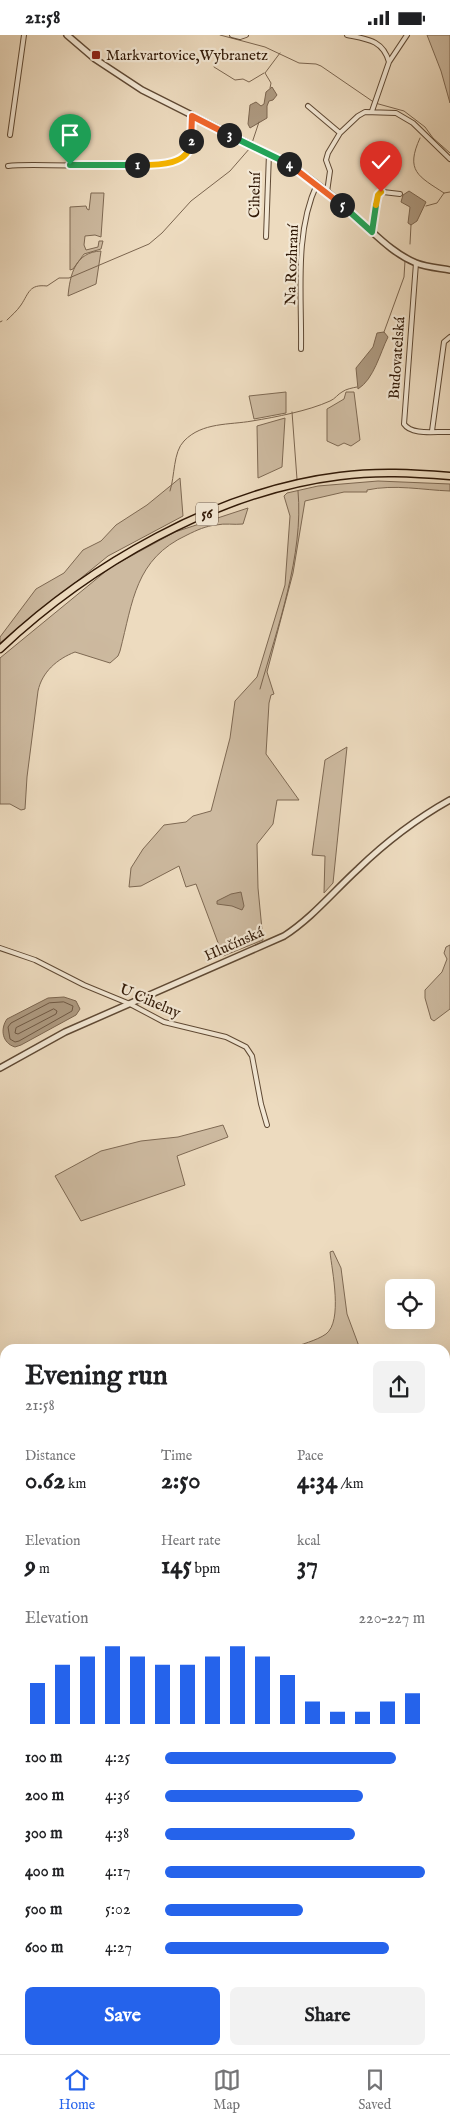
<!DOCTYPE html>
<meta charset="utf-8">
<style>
:root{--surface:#fff;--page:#f2f2f2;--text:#202124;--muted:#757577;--line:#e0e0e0;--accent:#2563eb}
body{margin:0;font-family:"IM FELL English",serif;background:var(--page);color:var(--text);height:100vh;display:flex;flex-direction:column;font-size:19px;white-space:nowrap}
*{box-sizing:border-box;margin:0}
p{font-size:16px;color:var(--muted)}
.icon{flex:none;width:28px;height:28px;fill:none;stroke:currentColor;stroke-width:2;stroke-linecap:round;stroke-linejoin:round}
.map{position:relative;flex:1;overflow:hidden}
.panel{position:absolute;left:0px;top:1309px;width:450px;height:711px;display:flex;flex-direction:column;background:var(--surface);border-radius:15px 15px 0 0;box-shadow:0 5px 20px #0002}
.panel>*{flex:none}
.buttons{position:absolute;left:385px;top:1244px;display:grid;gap:10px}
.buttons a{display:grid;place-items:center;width:50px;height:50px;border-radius:8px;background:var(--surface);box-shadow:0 5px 20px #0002;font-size:25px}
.pin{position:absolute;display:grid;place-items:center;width:42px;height:42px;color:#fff;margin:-51px -21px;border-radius:50% 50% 50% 0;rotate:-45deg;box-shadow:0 0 5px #0007}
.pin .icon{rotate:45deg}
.km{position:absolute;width:25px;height:25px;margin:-12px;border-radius:50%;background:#222;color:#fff;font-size:14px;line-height:25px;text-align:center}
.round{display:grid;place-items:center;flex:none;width:52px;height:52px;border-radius:8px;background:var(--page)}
.headline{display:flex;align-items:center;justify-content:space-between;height:85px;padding:0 25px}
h1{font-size:28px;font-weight:700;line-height:38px}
.stats{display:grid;grid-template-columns:repeat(3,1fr);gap:8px;height:85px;padding:5px 25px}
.stats div{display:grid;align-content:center}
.stats b{font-size:25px;font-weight:700}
.stats small{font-size:14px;font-weight:400}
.stats p{font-size:14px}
.chart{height:140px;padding:10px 25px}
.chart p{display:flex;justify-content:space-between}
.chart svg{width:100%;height:90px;margin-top:5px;stroke:var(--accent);stroke-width:6}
.button{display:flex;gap:10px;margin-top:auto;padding:10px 25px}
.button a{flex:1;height:58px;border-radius:8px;background:var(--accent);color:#fff;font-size:20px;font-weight:700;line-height:58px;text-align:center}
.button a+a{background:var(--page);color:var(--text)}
ul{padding:0 25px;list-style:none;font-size:16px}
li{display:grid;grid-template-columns:80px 60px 1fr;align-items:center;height:38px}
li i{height:12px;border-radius:6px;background:var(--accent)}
.status{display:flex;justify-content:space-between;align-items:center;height:35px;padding:0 25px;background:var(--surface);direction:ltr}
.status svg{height:14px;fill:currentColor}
.tab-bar{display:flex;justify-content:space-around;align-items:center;height:70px;border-top:1px solid var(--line);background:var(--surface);font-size:14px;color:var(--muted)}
.tab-bar a{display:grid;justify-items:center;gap:2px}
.tab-bar .active{color:var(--accent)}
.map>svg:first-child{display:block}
.green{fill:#cdbaa0;stroke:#7e6953}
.water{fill:#ad9980;stroke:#7b654f}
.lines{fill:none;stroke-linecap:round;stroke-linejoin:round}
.shore{stroke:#6e5843;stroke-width:1}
.stream{stroke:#7b654f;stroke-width:1}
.minor-casing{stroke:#5f4934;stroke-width:6}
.tertiary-casing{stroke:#5f4934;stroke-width:8}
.primary-casing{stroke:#301806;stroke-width:9}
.minor{stroke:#f3e8d5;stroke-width:4}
.tertiary{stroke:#f3e8d5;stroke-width:5}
.primary{stroke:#eddbbf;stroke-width:6}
.split-1-casing{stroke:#fff;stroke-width:10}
.split-2-casing{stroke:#fff;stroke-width:10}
.split-3-casing{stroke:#fff;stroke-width:10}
.split-4-casing{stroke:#fff;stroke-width:10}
.split-5-casing{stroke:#fff;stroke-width:10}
.split-6-casing{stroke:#fff;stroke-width:10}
.split-7-casing{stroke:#fff;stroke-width:10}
.split-1{stroke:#22a559;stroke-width:6}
.split-2{stroke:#f5b400;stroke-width:6}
.split-3{stroke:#f0652b;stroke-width:6}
.split-4{stroke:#22a559;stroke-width:6}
.split-5{stroke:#f0652b;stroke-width:6}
.split-6{stroke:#22a559;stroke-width:6}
.split-7{stroke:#f5b400;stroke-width:6}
.poi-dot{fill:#8f2418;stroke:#f3e8d5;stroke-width:2}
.labels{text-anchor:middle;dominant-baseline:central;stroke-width:4.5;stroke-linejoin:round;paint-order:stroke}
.shield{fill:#f3e8d5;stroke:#6a5644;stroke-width:1}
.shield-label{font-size:14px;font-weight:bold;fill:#301806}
.poi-label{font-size:15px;fill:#301806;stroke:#f3e8d5;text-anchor:start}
.street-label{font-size:15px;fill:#301806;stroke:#f3e8d5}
</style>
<div class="status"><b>21:58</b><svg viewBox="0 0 49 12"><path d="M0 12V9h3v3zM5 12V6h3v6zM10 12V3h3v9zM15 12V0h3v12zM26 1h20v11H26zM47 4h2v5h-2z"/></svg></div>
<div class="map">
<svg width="450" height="2019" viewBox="0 0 450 2019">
<rect width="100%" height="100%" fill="#eddbbf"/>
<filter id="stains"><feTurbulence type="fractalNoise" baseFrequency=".004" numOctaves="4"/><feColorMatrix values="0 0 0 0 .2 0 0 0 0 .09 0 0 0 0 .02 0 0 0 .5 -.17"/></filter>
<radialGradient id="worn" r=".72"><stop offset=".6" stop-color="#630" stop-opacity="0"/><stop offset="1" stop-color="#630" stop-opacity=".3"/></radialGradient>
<path class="green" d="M427,0H450V68L441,36Z
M91,158H104L101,202L95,200L85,201L84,210L86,215L98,212L99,206H103L101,214L84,219L73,234L70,235V172L86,171L87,174L89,175Z
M101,216L96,249L68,261C70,240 75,217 101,216Z
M286,357V378L254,384L249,361Z
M346,357H354L360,405L351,411L344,408L338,411L327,406V374L344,364Z
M285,383L282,432L258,443L257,391Z
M180,443L183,481L108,521L0,609V602L36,554L64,538L83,515L101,506L116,490L147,470Z
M378,446L450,449V456C422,455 395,449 367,455V457H344L305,466L293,538L267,637L274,659L271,660L269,668L266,719L299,765H277L273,789L257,809L258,853L263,905L223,921L196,849L186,852L179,831L141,851L129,852L131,833L143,814L164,790L186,787L193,781L211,776L230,703L235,666L257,642L285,550L290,481L284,461L287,458L318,451Z
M248,473L243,489C234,490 225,488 216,490C206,491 197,495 187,500C135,524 133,566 120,616L118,621L110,628L75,617C57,624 42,637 38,656L27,742L25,774L21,775L10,769H0V623L111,532L175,497Z
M347,712L333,848L324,858L325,821L312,820L325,725Z
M450,910V974L434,986L431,984L425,963V955L442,937L447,924L444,918L446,912Z
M223,1090L228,1102L177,1121L185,1150L81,1186L55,1141L101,1116L141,1106L178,1102Z
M333,1216L341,1233L347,1279L360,1314H290C301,1309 316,1306 326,1299C343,1286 332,1236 330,1217Z
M5,1402V1460L0,1461V1404Z
M445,1763L450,1764V1951L445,1952Z
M5,1902V2001L0,1992V1904Z
M14,2015H259L251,2019H17Z
M267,2015H437V2019H335L326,2016L317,2019H273Z"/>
<path class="water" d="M272,52L277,60L273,65L269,66L267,71V83L250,93L248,89L250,70L256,67L261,71L264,69L266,57Z
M409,156L426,167L417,186L411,190L408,188L410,172L401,167L403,160Z
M384,297L388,302C380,318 374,344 358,354L356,333L373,312L377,298Z
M241,857L244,871L242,875L232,871L217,869V866L231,859Z
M64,962L76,966L80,974L76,980L21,1010L15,1012C2,1008 0,994 7,984L48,963Z"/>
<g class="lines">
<path class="shore" d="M64,967L73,971L72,976L19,1006L15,1007L10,1004L8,992L11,988L49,968Z
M54,974L57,976L56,979L18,999L15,998L16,993Z"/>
<path class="stream" d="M220,0L265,12L299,28L316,29L321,31L375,68L404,76L425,92L433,103L450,118
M214,32L235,45L243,44L249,47L264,38
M270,53L271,48L265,38L280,18
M420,103C405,136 418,141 444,158
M252,108L259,87
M426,171L437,168L444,158L450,157
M410,209L411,190
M7,285C11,281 17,276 21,270C29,258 29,249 47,251L59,243H69L149,209L162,198L191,166L230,136L250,113
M0,287L2,286
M384,297L404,242L405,226
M292,377L297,444
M170,456C175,441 173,417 184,406C202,387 230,390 252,386C276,382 308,376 330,366C335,364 338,359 342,357C346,354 352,353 357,352
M260,654C277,594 304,519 298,456
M0,1424L5,1423
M445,1808L450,1810
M0,1943L5,1941"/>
<g class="minor-casing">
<path id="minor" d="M232,0L240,2L246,0
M347,0C367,4 383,5 389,27
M308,71L340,98
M372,76L389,27L407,0
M10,100L24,0
M8,131C42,126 163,140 184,122C195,113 191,93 192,81
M327,157L330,136L326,125L328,118L340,98L358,81L365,77L396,78L413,88L450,124
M372,197L378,159L383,157L400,159
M266,202L269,118
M416,228L404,389C412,401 437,396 450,397
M301,314C302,260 294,198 317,149
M432,396L444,307L450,302
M0,913L35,925L84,950L130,969L164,987L226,1002L246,1012L252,1021L261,1069L267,1090
M445,1522L450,1520
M0,1669L5,1671"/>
</g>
<g class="tertiary-casing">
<path id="tertiary" d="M67,0L95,24L142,55L287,128C313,145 338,164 360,186C377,201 394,219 416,228C426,232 439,233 450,235
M0,1033L65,997L284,901C312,883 333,857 358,834C386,807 416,784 450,765
M445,1970L450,1969
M234,2019L242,2015"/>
</g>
<g class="primary-casing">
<path id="primary" d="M0,614C89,530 217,456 340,441C377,436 413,438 450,441"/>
</g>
<use href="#minor" class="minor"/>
<use href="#tertiary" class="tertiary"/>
<use href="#primary" class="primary"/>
</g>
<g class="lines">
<g class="split-1-casing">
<path id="split-1" d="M70,130H137"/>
</g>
<g class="split-2-casing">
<path id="split-2" d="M137,130C156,130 190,131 191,106"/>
</g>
<g class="split-3-casing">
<path id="split-3" d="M191,106L192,81L229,100"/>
</g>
<g class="split-4-casing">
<path id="split-4" d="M229,100L289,129"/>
</g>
<g class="split-5-casing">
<path id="split-5" d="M289,129L342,170"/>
</g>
<g class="split-6-casing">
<path id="split-6" d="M342,170L372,197L376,170"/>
</g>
<g class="split-7-casing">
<path id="split-7" d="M376,170L378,160L381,157"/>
</g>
<use href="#split-1" class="split-1"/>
<use href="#split-2" class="split-2"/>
<use href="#split-3" class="split-3"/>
<use href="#split-4" class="split-4"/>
<use href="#split-5" class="split-5"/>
<use href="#split-6" class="split-6"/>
<use href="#split-7" class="split-7"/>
</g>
<rect class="poi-dot" x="91" y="15" width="10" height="10" rx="2.5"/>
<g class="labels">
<rect class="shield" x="196" y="467.5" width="22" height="23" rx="4"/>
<g class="shield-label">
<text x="207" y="479">56</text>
</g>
<g class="poi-label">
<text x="106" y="20">Markvartovice,Wybranetz</text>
</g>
<g class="street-label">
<text transform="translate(255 160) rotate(-89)">Cihelní</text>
<text transform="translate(292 230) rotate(-88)">Na Rozhraní</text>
<text transform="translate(397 323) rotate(-86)">Budovatelská</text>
<text transform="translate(234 909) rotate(-24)">Hlučínská</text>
<text transform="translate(150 966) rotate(23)">U Cihelny</text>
</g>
</g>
<rect width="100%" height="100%" filter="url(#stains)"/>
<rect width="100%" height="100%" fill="url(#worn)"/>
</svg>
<div class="buttons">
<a><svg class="icon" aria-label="locate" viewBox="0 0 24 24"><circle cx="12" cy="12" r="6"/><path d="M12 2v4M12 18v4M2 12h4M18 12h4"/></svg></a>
</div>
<div class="pin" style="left:70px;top:130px;background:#1e9e55"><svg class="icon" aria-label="arrive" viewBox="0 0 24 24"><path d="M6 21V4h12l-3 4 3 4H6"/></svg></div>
<div class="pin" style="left:381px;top:157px;background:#d93025"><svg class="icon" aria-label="check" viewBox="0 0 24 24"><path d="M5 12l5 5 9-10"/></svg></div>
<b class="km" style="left:137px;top:130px">1</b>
<b class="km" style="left:191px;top:106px">2</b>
<b class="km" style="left:229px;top:100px">3</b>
<b class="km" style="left:289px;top:129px">4</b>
<b class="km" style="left:342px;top:170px">5</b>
<section class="panel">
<div class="headline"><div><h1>Evening run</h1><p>21:58</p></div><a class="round"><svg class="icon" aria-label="share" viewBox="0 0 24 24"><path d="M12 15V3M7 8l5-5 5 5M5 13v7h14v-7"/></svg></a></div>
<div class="stats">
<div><p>Distance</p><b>0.62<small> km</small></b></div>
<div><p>Time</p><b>2:50</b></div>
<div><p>Pace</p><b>4:34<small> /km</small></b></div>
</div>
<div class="stats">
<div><p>Elevation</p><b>9<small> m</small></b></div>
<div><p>Heart rate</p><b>145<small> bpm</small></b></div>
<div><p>kcal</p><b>37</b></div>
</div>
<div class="chart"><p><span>Elevation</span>220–227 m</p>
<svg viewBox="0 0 160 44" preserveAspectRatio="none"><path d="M5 44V24M15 44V15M25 44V11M35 44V6M45 44V11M55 44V15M65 44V15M75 44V11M85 44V6M95 44V11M105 44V20M115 44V33M125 44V38M135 44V38M145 44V33M155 44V29"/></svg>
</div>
<ul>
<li><b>100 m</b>4:25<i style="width:89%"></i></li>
<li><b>200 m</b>4:36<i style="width:76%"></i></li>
<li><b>300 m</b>4:38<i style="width:73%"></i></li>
<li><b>400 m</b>4:17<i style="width:100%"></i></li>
<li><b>500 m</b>5:02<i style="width:53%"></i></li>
<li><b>600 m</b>4:27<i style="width:86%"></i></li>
</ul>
<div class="button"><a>Save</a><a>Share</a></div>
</section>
</div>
<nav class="tab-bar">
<a class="active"><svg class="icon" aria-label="home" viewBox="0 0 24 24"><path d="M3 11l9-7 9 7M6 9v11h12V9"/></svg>Home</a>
<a><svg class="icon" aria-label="map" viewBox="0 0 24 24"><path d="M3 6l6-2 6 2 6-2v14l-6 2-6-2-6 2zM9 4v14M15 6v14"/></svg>Map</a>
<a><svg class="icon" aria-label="saved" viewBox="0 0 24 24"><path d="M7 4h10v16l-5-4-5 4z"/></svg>Saved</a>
</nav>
